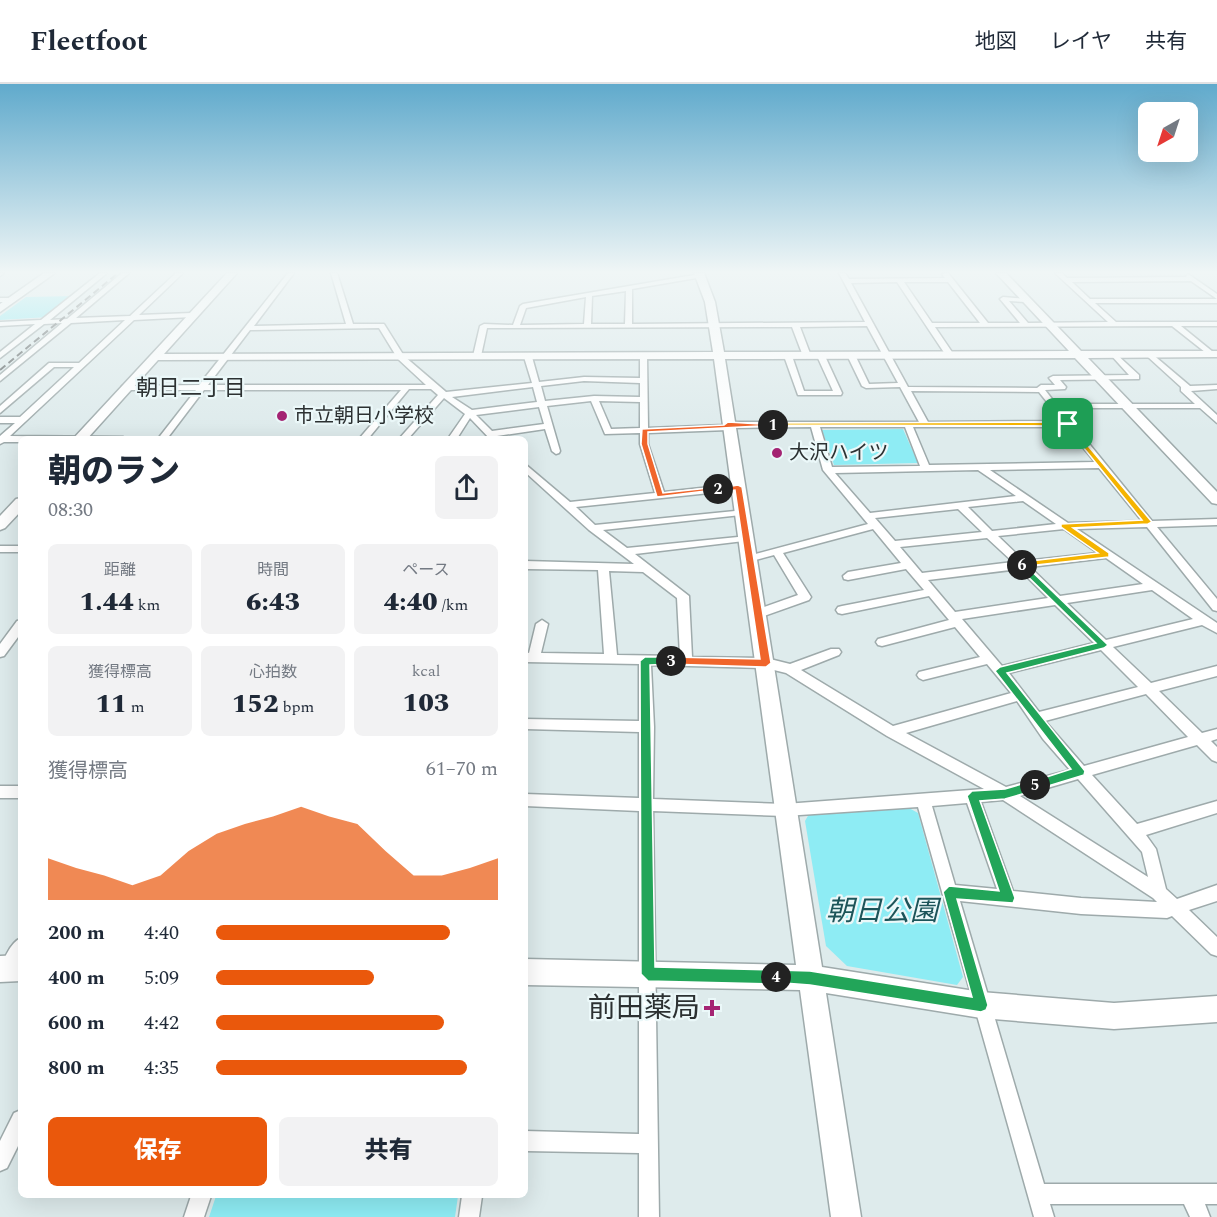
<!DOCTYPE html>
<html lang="ja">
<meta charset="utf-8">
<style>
:root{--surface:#fff;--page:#f2f2f3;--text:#1f2937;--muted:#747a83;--line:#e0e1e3;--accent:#ea580c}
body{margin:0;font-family:Spectral,"Noto Sans JP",serif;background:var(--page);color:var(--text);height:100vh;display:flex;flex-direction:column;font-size:22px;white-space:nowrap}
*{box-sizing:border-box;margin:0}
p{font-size:20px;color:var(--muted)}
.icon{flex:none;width:33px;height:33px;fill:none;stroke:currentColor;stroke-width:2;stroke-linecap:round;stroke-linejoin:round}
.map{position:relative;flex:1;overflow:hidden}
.drawer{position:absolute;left:18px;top:352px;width:510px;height:762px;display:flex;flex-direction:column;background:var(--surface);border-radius:9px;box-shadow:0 6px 24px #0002}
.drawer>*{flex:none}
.needle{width:39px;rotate:219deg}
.buttons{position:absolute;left:1138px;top:18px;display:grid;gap:12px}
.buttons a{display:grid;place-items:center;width:60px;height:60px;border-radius:9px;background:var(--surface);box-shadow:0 6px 24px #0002;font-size:30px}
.pin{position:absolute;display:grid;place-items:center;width:51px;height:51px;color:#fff;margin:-26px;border-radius:12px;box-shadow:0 3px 9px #0006}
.km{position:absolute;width:30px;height:30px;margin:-15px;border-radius:50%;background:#222;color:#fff;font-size:16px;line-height:30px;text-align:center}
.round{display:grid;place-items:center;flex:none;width:63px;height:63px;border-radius:9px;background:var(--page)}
.summary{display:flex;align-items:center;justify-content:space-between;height:102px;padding:0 30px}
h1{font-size:33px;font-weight:800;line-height:45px}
.metrics{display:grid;grid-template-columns:repeat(3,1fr);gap:9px;height:102px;padding:6px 30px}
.metrics div{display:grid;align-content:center;border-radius:9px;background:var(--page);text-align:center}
.metrics b{font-size:26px;font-weight:800}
.metrics small{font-size:16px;font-weight:400}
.metrics p{font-size:16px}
.chart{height:168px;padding:12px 30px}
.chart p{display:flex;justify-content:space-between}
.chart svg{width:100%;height:108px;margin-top:6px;fill:var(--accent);opacity:.7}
.button{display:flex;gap:12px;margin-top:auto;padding:12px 30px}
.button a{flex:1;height:69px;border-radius:9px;background:var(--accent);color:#fff;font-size:24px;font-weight:800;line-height:69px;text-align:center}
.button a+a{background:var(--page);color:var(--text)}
ul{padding:0 30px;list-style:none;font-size:20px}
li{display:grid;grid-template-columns:96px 72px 1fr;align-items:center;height:45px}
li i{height:15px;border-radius:8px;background:var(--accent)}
header{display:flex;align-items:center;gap:36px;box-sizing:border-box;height:84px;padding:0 30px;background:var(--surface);border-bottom:2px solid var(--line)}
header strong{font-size:28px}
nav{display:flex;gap:33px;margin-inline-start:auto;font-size:21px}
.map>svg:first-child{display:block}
.green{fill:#8eecf4}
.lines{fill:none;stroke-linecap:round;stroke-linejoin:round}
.street-casing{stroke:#9eaaab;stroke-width:3}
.secondary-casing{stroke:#9eaaab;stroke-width:3}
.street{fill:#fff;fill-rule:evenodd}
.secondary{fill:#fff;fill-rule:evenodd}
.rail{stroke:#5e6566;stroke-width:2;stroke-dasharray:7 4;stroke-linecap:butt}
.split-1{fill:#f5b400;stroke:#fff;stroke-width:1.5}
.split-2{fill:#f0652b;stroke:#fff;stroke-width:1.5}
.split-3{fill:#f0652b;stroke:#fff;stroke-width:1.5}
.split-4{fill:#22a559;stroke:#fff;stroke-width:1.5}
.split-5{fill:#22a559;stroke:#fff;stroke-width:1.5}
.split-6{fill:#22a559;stroke:#fff;stroke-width:1.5}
.split-7{fill:#f5b400;stroke:#fff;stroke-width:1.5}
.poi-dot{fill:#a42473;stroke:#ebf8f9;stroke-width:2}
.labels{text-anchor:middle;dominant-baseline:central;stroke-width:4.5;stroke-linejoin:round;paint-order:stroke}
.far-poi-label{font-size:20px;fill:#2c3132;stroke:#ebf8f9;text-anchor:start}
.far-neighbourhood-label{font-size:22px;fill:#2c3132;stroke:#ebf8f9}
.near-park-label{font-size:28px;font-style:italic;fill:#1c5459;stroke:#ebf8f9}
.near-poi-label{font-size:28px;fill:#2c3132;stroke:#ebf8f9;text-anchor:end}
</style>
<header>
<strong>Fleetfoot</strong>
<nav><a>地図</a><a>レイヤ</a><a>共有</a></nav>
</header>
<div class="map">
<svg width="1217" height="1133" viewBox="0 0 1217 1133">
<rect width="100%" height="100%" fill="#deebec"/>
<path class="green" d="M75,212L49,233L0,236V232L26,213Z
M903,345L918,379L834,381L822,346Z
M909,724L918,729L963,893L957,901L847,882L826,862L805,737L809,730Z
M216,1112H458L455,1133H209Z"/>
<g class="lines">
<g class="street-casing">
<path id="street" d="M0,189H4L0,192Z
M100,189H107L50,236L67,235L122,189H129L76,234L130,232L176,189H183L139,231L192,229L195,231L192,233L134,236L10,352L123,353L127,356H21V358H4L0,360V352L15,339H0V333H20L74,283H54L0,329V322L49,279H79L125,236L71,239L0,297V291L62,239L44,240L0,274V268L35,240L0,242V238L41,236Z
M288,189H294L254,242L346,240L331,189H337L353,240H384L404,272L446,308L532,299L524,273L528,271L532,273L539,298L584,293L640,294V273L647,271L648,344L724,341L728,338H919L900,303L866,304L862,302L847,271L848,269L855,271L869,300L898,299L867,242L800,243L811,272L807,274L803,272L792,243L487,244L481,272L477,274L473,272L480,242L484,240L513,241L520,222L523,220L700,190L702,191V193L632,205V240L865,238L839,189H845L849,195L945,194L942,190L948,189L988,239H1020L1000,215L1003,213L1028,215L1029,216L1026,218L1009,217L1028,239L1108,238L1055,189H1062L1067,194L1186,193L1188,190L1217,210V219H1095L1116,238H1217V242H1181L1213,268V272H1210L1172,242L935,243L954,271L950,273H947L897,198L851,199L908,303L1037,304L1041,301H1055L1049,294L1053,292L1129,291L1110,270L1114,268L1139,291V295L1060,296L1066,303L1065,305L1045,306L1056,320H1195L1181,307V303L1148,273L1147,271L1151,269L1190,302L1217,301V305L1191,307L1217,331V339L1200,324H1060L1152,437L1217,435V441L1157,443L1217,515V527L1213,526L1147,443L1077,445L1217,539V549L1202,541L1113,563L1151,599L1217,582V592L1159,607L1202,649L1217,645V655L1211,657L1217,663V678L1212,676L1197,661L1092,691L1137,740L1217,717V729L1146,751L1156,765L1166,805L1177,815L1217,801V817L1189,826L1217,853V872L1211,870L1172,832L1167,834L1081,830L960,817L1044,1100H1217V1120H1205L1210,1133H1190L1184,1120H1050L1054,1133H1034L918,723L785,732L653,727L659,1133H639V1069L525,1067V1047L639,1050V727L525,722V710L639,714V648L525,645V635L639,637V580L525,578V568L529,569L536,540L542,536L548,540L541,569L604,570L598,486L525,485V477L634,480L589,446L525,388V380L570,418L655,409L640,360V349L605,350L591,317L547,322L560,367L559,369L556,370L552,367L545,345L497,352L500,356H491L470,334L456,356H447L465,330L444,314L407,356H398L438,311L431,305H409L367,356H358L401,306H204L166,356H157L196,306H122V302L199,301ZM1191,197L1217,215H1090L1072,198ZM904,198H948L980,239H932ZM626,207L625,240H591L592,212ZM586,213L584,240L520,241L526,224ZM379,244L398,275L426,301H208L250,246ZM584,297L640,299V313L594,312L545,317L541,302ZM533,303L537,318L472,326L452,313ZM911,307L1039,308L1062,337L928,338ZM599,317L640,318V344L611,345ZM539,323L544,340L492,347L476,331ZM811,343L823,386L868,440L744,473L743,475L748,478L774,471L798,511L753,527L751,530L753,533H761L809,516L811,513L783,469L873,445L901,479L848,488L843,492L844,495L848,496L906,485L924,506L842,522L838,523L836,526L838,529L842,530L929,512L949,536L878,555L876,558L878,561L882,562L955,543L980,573L919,588L917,591L919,594L923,596L987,580L1011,609L893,642L801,586L839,571L841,568L839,565H831L790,580L766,574L692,573L689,512L635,470L744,457L749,454L748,452L627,464L603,446L741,431L745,430V426L595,441L576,423L738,406L743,403L738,400L664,408L648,360V349L728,346L732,344ZM820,343H905L920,382L832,383ZM913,343H1066L1095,378L929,381ZM1099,384L1142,437L1068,439L990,386ZM978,386L1016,412L870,429L835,389ZM1023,417L1056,440L992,447L968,423ZM958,425L982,448L895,457L875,434ZM1064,445L1098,469L1024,477L998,452ZM987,454L1013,478L922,489L900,463ZM1106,474L1143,500L1060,512L1030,483ZM1019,485L1048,514L955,528L928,496ZM609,487L643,488L677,514L680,572L617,571ZM1152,506L1193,535L1106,556L1067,519ZM1055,521L1094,559L1002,582L962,535ZM1101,566L1138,603L1039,628L1009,589ZM651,581L766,584L786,589L887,652L984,705L785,720L653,715L654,643ZM1146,610L1188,653L1084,682L1045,637ZM1017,617L1043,655L1070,686L1006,703L906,649ZM1078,695L1142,768L1148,793L1020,712ZM1003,716L1153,814L1157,818L1081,814L1013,807L981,718ZM967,719L997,805L955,801L932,722Z
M0,214H13L16,216L13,218H0Z
M785,270L792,272L804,307H833L817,272L824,270L842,309L841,311H798L784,272Z
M0,462H21V468H0Z
M21,536V549L4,572L0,573V560L17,537Z
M0,702H21V714H0Z
M21,854C21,868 24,886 8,892L2,890C0,879 11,858 21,854Z
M21,1026V1056L7,1084L0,1087V1057L14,1029Z
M191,1112H211L204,1133H184Z
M462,1112H482L479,1133H459Z"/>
</g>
<g class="secondary-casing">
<path id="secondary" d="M44,189H55L0,228V220Z
M227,189H237L164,270L713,268L705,218L694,189H704L715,218L724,268L1069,267L996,189H1006L1081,267H1217V273L1088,274L1217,408V420L1212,419L1075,274L725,275L822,883L981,908L1114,919L1217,912V938L1114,945L981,934L826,909L861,1133H831L800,906L525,901V875L796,881L714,275L158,276L86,356H72Z
M21,414V427L5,444L0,446V432L16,415Z
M21,871V897L0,898V872Z"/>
</g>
<use href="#street" class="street"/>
<use href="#secondary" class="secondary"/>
<path class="rail" d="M0,286L118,189"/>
</g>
<linearGradient id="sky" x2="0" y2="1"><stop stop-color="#60aacc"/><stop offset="0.54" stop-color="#f0f6f6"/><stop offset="1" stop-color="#f0f6f6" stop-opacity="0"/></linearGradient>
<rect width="1217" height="348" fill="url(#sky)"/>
<path class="split-1" d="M1068,338L1071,342L770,341L773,339Z"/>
<path class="split-2" d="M728,338L777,341L648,348V360L663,409L718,403L722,405L657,413L641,360L642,345L724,341Z"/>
<path class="split-3" d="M738,401L742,403L771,579L766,583L667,580L666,577L671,573L760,575L735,406L718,408L715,405Z"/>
<path class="split-4" d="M671,573L675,577L674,580L650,581L655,883L776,886L783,893L776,900L648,897L641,890L640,577L645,573Z"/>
<path class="split-5" d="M1035,696L1041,701L1039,705L1005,715L980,717L1015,814L1013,819L957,815L988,921L986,926L981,928L810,901L771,898V888L776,886L810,887L972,913L943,808L949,802L999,807L967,712L972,707L1005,705Z"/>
<path class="split-6" d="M1022,478L1108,561L1104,564L1007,589L1085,687L1084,691L1035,706L1029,701L1031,698L1071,685L995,587L1000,583L1096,559L1018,483L1017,481Z"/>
<path class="split-7" d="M1068,338L1152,438L1148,440L1073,444L1109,469V473L1018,483L1017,481L1022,478L1098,469L1061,443V440L1142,436L1066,342Z"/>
<g class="poi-dot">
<circle cx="282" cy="332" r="6"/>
<circle cx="777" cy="369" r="6"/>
<path d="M709 915h6v6h6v6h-6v6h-6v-6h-6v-6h6z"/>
</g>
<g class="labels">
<g class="far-poi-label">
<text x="294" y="332">市立朝日小学校</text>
<text x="789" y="369">大沢ハイツ</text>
</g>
<g class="far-neighbourhood-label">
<text x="191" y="304">朝日二丁目</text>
</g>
<g class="near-park-label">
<text x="882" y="827">朝日公園</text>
</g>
<g class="near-poi-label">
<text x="700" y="924">前田薬局</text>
</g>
</g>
</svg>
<div class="buttons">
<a><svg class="needle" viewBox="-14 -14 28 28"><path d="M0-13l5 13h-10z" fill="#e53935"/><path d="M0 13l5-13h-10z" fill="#747a83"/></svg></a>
</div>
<div class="pin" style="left:1068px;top:340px;background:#1e9e55"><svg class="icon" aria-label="arrive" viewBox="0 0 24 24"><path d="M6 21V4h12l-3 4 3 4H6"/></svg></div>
<b class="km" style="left:773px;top:341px">1</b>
<b class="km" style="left:718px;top:405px">2</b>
<b class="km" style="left:671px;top:577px">3</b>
<b class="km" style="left:776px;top:893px">4</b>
<b class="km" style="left:1035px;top:701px">5</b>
<b class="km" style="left:1022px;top:481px">6</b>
<section class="drawer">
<div class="summary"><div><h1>朝のラン</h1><p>08:30</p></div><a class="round"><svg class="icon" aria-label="share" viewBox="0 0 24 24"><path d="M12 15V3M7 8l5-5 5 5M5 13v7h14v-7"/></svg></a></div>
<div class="metrics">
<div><p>距離</p><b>1.44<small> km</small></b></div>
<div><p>時間</p><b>6:43</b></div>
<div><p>ペース</p><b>4:40<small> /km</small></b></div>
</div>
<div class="metrics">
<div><p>獲得標高</p><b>11<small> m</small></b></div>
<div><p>心拍数</p><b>152<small> bpm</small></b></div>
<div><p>kcal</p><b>103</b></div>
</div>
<div class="chart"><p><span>獲得標高</span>61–70 m</p>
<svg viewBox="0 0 160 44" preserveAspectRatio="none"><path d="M0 44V27L10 31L20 34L30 38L40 34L50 24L60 17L70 13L80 10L90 6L100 10L110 13L120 24L130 34L140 34L150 31L160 27V44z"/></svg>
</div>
<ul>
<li><b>200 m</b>4:40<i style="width:83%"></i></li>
<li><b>400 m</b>5:09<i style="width:56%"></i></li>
<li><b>600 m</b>4:42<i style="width:81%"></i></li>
<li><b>800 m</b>4:35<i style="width:89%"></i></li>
</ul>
<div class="button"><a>保存</a><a>共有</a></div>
</section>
</div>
